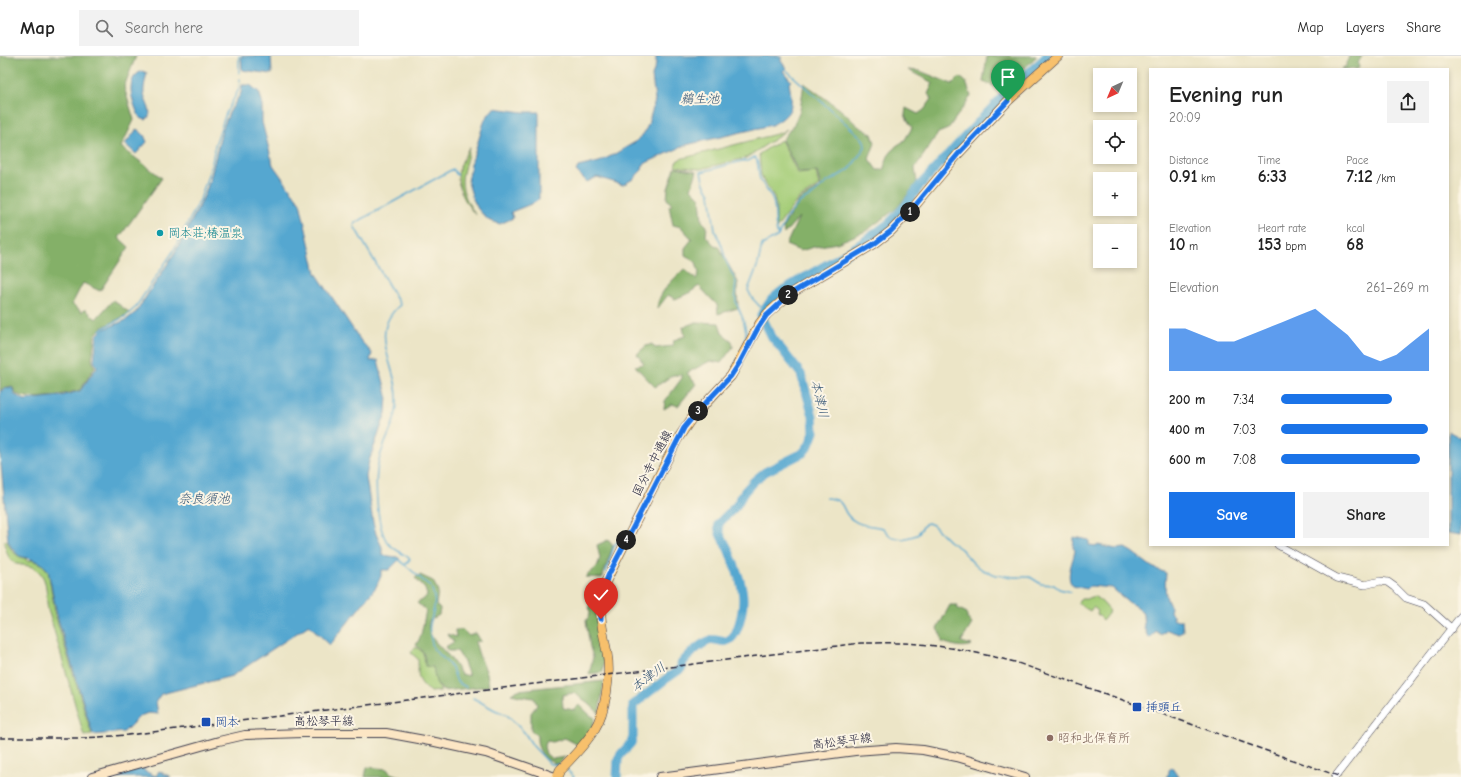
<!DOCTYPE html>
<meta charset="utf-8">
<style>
:root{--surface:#fff;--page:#f2f2f2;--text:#222;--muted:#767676;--line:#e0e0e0;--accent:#1a73e8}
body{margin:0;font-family:"Comic Neue","Klee One",sans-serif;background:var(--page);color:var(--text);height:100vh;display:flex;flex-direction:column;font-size:15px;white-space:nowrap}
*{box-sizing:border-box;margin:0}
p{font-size:13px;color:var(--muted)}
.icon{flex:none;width:22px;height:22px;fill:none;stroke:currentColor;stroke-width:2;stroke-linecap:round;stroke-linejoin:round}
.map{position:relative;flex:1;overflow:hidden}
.details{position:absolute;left:1149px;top:12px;width:300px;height:478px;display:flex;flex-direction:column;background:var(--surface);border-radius:0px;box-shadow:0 2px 6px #0003}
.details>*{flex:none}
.needle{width:26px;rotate:224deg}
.tools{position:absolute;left:1093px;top:12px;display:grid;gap:8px}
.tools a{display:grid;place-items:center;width:44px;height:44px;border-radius:0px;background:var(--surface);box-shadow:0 2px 6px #0003;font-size:20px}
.pin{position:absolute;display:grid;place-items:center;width:34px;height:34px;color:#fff;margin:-41px -17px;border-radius:50% 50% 50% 0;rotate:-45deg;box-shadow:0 0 4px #0007}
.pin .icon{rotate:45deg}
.km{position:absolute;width:20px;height:20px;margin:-10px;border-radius:50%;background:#222;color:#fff;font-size:11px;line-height:20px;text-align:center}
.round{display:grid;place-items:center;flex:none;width:42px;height:42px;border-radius:0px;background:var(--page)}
.head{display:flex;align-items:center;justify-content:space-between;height:68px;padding:0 20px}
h1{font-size:22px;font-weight:600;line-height:30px}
.metrics{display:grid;grid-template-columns:repeat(3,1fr);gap:6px;height:68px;padding:4px 20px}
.metrics div{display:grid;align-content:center}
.metrics b{font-size:17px;font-weight:600}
.metrics small{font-size:11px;font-weight:400}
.metrics p{font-size:11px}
.chart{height:112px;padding:8px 20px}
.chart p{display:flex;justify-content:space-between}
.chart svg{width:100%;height:72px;margin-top:4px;fill:var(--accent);opacity:.7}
.cta{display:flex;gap:8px;margin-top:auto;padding:8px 20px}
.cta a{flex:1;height:46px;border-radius:0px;background:var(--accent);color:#fff;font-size:16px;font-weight:600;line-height:46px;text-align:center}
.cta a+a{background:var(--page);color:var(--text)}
ul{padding:0 20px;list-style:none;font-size:13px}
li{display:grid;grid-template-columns:64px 48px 1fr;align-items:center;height:30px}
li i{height:10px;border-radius:5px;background:var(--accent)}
header{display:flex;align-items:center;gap:24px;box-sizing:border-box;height:56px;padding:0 20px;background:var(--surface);border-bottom:1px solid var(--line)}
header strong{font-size:19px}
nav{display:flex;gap:22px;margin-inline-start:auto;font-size:14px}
.search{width:280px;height:36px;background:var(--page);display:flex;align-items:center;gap:10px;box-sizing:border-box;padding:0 14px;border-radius:0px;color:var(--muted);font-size:15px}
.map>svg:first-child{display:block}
.green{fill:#a5cd78;stroke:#64785a}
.forest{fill:#84b068;stroke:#536952}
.water{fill:#55a7d0;stroke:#3c6486}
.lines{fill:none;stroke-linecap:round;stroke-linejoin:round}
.stream{stroke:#55a7d0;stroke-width:1.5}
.river{stroke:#55a7d0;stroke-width:9}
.tertiary-casing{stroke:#403f50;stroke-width:8}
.secondary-casing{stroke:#403f50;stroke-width:10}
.primary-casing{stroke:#403f50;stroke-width:10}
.tertiary{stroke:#fff;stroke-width:7}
.secondary{stroke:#fce6c4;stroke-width:8}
.primary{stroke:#f7c06c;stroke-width:9}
.rail{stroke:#22223b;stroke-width:1.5;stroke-dasharray:6 3;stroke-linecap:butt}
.route-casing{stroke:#fff;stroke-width:8}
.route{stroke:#1a73e8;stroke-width:5}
.culture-dot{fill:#0f9aa8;stroke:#fcf5e5;stroke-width:1.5}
.transit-dot{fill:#1a4fb4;stroke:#fcf5e5;stroke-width:1.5}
.education-dot{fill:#8d6e63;stroke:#fcf5e5;stroke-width:1.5}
.labels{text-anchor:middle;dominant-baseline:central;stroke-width:4;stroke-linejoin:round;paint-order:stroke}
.culture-label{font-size:12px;fill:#0d838f;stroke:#fcf5e5;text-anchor:start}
.street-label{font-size:12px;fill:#22223b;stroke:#fcf5e5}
.transit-label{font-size:12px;fill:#164399;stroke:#fcf5e5;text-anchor:start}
.education-label{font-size:12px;fill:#785e54;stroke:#fcf5e5;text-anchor:start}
.water-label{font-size:13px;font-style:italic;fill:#365777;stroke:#fcf5e5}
</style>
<header>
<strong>Map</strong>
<div class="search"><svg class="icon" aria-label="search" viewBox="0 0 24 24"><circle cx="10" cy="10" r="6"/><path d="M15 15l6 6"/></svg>Search here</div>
<nav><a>Map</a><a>Layers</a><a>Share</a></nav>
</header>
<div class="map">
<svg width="1461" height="721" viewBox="0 0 1461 721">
<rect width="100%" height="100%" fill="#fcf5e5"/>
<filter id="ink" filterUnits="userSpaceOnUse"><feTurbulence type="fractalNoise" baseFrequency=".025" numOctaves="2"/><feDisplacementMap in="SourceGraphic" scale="8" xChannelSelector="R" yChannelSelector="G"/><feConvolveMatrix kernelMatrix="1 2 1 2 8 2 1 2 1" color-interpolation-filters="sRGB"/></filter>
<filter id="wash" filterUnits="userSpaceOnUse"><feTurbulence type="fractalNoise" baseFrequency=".012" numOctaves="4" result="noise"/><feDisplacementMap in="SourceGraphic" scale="16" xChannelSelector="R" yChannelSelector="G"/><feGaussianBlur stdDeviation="0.9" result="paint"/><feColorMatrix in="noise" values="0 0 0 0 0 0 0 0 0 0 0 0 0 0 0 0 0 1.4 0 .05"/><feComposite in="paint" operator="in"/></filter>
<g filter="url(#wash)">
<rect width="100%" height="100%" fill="#ece5c7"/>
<path class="green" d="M787,73L779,80L746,102L700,113L675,110L677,105L680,103L780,77Z
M781,84L798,118L816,116L819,130L798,143L776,173V150L774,142L761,119L759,98Z
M469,91C468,102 462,115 462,125C462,137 469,150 476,159C466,149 455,129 459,114C461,106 466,98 469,91Z
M4,485H7C11,495 15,500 27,503L26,504L28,506L31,504L42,508L48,515L56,561L92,679L84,680L50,560C44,547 50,530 41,518C27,500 10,522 4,485Z
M1094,540L1102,546L1110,555L1103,564L1097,558L1098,555L1093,551L1090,555L1077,547L1081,543H1087Z
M415,591C425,595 424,601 425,610L433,611L436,626L441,635L430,636C415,622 419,621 418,603L411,597Z"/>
<path class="forest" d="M0,0H136L124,31L134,64L121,91L162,122L119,182L129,191L100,235L83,227L72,248L82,256L85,253L96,263L113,244L130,257L101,272L95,279L92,304L95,311L80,334C60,339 35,346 16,338L12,330L3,332L0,335Z
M987,0H1037L1002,33L983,26Z
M1349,0H1362L1358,7L1359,12L1358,13H1341L1346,10Z
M908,14L920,15L952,28L960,21L966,26L971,40L948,73L938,77L915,112L917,127L897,152L866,175L837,187L814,191L800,195L786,189L799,161L784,178L783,171L799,144L821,131L817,116L799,117L782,84L794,68L800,54L804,27L841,54L858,70L872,78L875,87L869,103L877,114H883L888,100L896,90L904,85L912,72L905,59L906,52L918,58L924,54L932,43L928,38L933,27Z
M675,111L697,115L691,133L700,142L702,165L707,170L706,180L714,189L718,190L738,226L737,233L738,252L718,258L717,249L699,230L689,237L675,243L668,239L657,253C658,236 673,224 684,213L696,223L699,217L696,206L685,199V192L692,183L681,171L673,169L669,150L672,149L667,143L668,133Z
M696,266L719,267L722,277L732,285L733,291L721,307L710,305L687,317L696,328L678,350L672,348L664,353L665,345L682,322V319H673L655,331L635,310L644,308L637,298L646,290L652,288L655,292L673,290L674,284L685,280L683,271Z
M608,484L613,490L602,522L585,521L597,511L600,502L597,489Z
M420,519L433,525L438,535L436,549L440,553L439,559L429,565C427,581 437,587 446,597C452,603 456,611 461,618L469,620L463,604L457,595H448L445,591L454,586L447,578L456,581L455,574H463L469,580L476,577L481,585L475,586L479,599L487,617L489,630L443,635L436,626L433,611L425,610C425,600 425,596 416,589C423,579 423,566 426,554L417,547L424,543L427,539L425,533L415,522Z
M596,532L599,533L596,552L598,577L604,598L603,616L589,618L593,601L590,591L586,565L590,558C587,543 594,544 596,532Z
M950,549H958L957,552L967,557V562L972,568L961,586L972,589C961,593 952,589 942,586L941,579L937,573Z
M604,625L599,657L587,646L574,637L562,639L563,652L574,654L579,649C585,653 588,659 595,662L592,672L578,689L565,682L553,686L547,685L544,691L546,698L552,703L565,701L558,708C545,706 536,693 537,680L531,674V657L537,649L534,642L520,640L511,638L518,634Z
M367,711L387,713L390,717L401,721H365Z"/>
<path class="water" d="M241,0H271L272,18L242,14Z
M656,0H781V5L786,12L783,15L791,25L789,27C793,50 794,57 772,69L686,89L648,106L643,109L642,114L633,123L623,129L597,121L587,126L576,115L578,111L599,106L613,99L637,85L644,77L648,69L655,44L652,20L656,8Z
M142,15L147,17C146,21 143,33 144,38C145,47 155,57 146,64L140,62C133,48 123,23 142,15Z
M242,29H250L259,36L262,45V66L273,109L300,147L316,217L361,285L372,297L370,305L378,304L387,339L386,357L369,405L366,421L373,466L376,478L382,491V499L397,501L400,503L389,514H381V520L376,531L330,589L309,569L232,620L161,638L156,645L158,658L148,657L140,660L124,676L93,679L58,563L48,514L41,507L31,503L19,500L11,491L8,485L0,398V336L5,332L12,331L15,339L25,344L61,340L80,335L97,311L94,305L97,279L102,274L126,264L136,256L174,198L202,145L210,124L222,74L229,57L241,37Z
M494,52L523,56H539V143L536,146L511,156L513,162L500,168L488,164L478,153L473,143L468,126L471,108L485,63Z
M137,73L144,79L147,86L136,98L125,88Z
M1448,375L1461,382V479L1448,477Z
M1074,481L1089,484V489L1097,490L1098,489L1116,493L1125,492L1132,496L1152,511L1166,517C1165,528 1164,543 1171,551L1170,556L1174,560L1173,562L1174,564H1182L1183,575L1179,578L1167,574L1161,579L1156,575L1150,582L1148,581L1144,572L1143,558L1138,552L1127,545L1112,532L1090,530L1087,533L1073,530C1064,521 1074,504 1075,494L1073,492Z
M144,711V715L156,720L159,715L171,721H109Z
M1172,711L1179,721H1166L1169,717V714Z"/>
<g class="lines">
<path class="stream" d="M239,0V17
M763,254L752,242L748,234L758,208L762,189L778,180L787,161L800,146L811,140L826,127L850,113L865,91L864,85L862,82L784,12
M102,274H100L126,260L135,252L172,197L200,144L212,107L215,89L226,57L239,33L240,23
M745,286L746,275L743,263L736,246L735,236L736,226L726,205L722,190L715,174L710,138L704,128L701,116L742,105H748L755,101C760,108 757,115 760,123C764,131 770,137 773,145C777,157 773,168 778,180
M826,442C849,443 839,456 853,464C862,471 872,469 883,472L891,481L903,483L917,479L925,468L928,467L933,469L949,485L961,493L974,508L983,514L996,519L1015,521H1030L1041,528L1054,529L1059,533L1071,536
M398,503L431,531C438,547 433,554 430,569C428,576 432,587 434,594L442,601L452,612L457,626L466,631
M405,509L410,503C403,497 394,494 388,487C376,472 374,422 379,404C384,385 397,366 397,346C399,311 366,278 400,249L354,170L355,167L453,113L457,119
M606,516L614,490L627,474
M473,642L495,654L507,659L524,676L533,690L548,706L550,708L559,709
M567,714L574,721"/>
<path class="river" d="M617,721L618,703L621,698L631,687L633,681V649L666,623L682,612L681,608C688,600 701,586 712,584C717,583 722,587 727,585C738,582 743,555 743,544C743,527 735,511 729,495C725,485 717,478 719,467L736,450L745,435L754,425L765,416L803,397L809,389L814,376L813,360L801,318L772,281L761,259L772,243L783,234L845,198L869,182L889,167L905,150L920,129L972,73L1008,35L1047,0"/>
</g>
</g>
<g filter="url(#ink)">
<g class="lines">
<g class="tertiary-casing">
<path id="tertiary" d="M1278,489L1337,522L1365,529L1380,525L1388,526L1395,531L1406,542L1424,548L1452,573
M1335,721L1461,560"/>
</g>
<g class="secondary-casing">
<path id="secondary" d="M92,721L219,685L245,679L303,677H386L435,686L486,697L555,721
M660,721L855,695L896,692L923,694L957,701L1025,721"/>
</g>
<g class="primary-casing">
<path id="primary" d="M557,721L560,714C572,702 585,689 594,674C606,655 611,619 607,597C602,571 597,553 605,527L677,384L692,362L731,320L760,267L767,258L790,238L874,188L891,175L913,152L959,97L1008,45L1058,0"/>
</g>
<use href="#tertiary" class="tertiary"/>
<use href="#secondary" class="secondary"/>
<use href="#primary" class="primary"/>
<path class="rail" d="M0,682H84L128,679L861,587C883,587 906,586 928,589C957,592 987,599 1015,606L1341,721"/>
</g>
</g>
<g class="lines" filter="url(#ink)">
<g class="route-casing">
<path id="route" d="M601,563C600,548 602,534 608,520L684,372L698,355L731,320L740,306L758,272L766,260L790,238L874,188L891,175L913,152L959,97L1008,45"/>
</g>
<use href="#route" class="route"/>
</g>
<circle class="culture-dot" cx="160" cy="177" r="4"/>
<g class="transit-dot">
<rect x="1132" y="646" width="10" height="10" rx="2"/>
<rect x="201" y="661" width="10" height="10" rx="2"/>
</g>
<circle class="education-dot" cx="1050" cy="682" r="4"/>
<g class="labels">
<g class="culture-label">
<text x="168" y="177">岡本荘;椿温泉</text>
</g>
<g class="street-label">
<text transform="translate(652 407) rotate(-63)">国分寺中通線</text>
<text x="324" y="665">高松琴平線</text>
<text transform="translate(842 685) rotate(-7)">高松琴平線</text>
</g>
<g class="transit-label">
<text x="1146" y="651">挿頭丘</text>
<text x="215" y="666">岡本</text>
</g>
<g class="education-label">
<text x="1058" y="682">昭和北保育所</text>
</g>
<g class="water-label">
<text x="700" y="42">鵜生池</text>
<text transform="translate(820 343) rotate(77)">本津川</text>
<text x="204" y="442">奈良須池</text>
<text transform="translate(648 621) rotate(-37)">本津川</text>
</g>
</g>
</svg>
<div class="tools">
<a><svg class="needle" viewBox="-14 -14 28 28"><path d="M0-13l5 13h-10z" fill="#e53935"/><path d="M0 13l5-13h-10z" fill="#767676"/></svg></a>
<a><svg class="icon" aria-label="locate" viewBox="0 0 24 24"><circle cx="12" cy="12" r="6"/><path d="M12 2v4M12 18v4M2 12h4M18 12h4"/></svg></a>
<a>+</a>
<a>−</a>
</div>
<div class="pin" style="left:1008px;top:45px;background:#1e9e55"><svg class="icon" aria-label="arrive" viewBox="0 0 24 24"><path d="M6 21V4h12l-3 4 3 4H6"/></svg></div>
<div class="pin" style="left:601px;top:563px;background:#d93025"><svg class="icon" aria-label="check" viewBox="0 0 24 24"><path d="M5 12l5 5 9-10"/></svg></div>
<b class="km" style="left:910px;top:156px">1</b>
<b class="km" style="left:788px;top:239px">2</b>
<b class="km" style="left:698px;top:355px">3</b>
<b class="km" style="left:626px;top:484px">4</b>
<section class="details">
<div class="head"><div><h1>Evening run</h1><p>20:09</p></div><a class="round"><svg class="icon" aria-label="share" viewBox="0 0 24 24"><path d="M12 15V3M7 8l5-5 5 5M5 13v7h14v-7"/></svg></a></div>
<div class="metrics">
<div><p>Distance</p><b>0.91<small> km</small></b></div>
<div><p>Time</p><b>6:33</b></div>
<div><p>Pace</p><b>7:12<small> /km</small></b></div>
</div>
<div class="metrics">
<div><p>Elevation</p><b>10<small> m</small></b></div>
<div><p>Heart rate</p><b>153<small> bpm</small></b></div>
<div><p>kcal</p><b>68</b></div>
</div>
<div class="chart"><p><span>Elevation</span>261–269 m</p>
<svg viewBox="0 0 160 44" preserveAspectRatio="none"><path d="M0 44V18L10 18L20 22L30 26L40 26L50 22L60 18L70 14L80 10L90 6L100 14L110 22L120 34L130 38L140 34L150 26L160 18V44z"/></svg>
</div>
<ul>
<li><b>200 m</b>7:34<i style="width:75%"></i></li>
<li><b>400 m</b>7:03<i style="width:99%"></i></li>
<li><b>600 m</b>7:08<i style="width:94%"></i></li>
</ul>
<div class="cta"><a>Save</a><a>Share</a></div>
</section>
</div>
